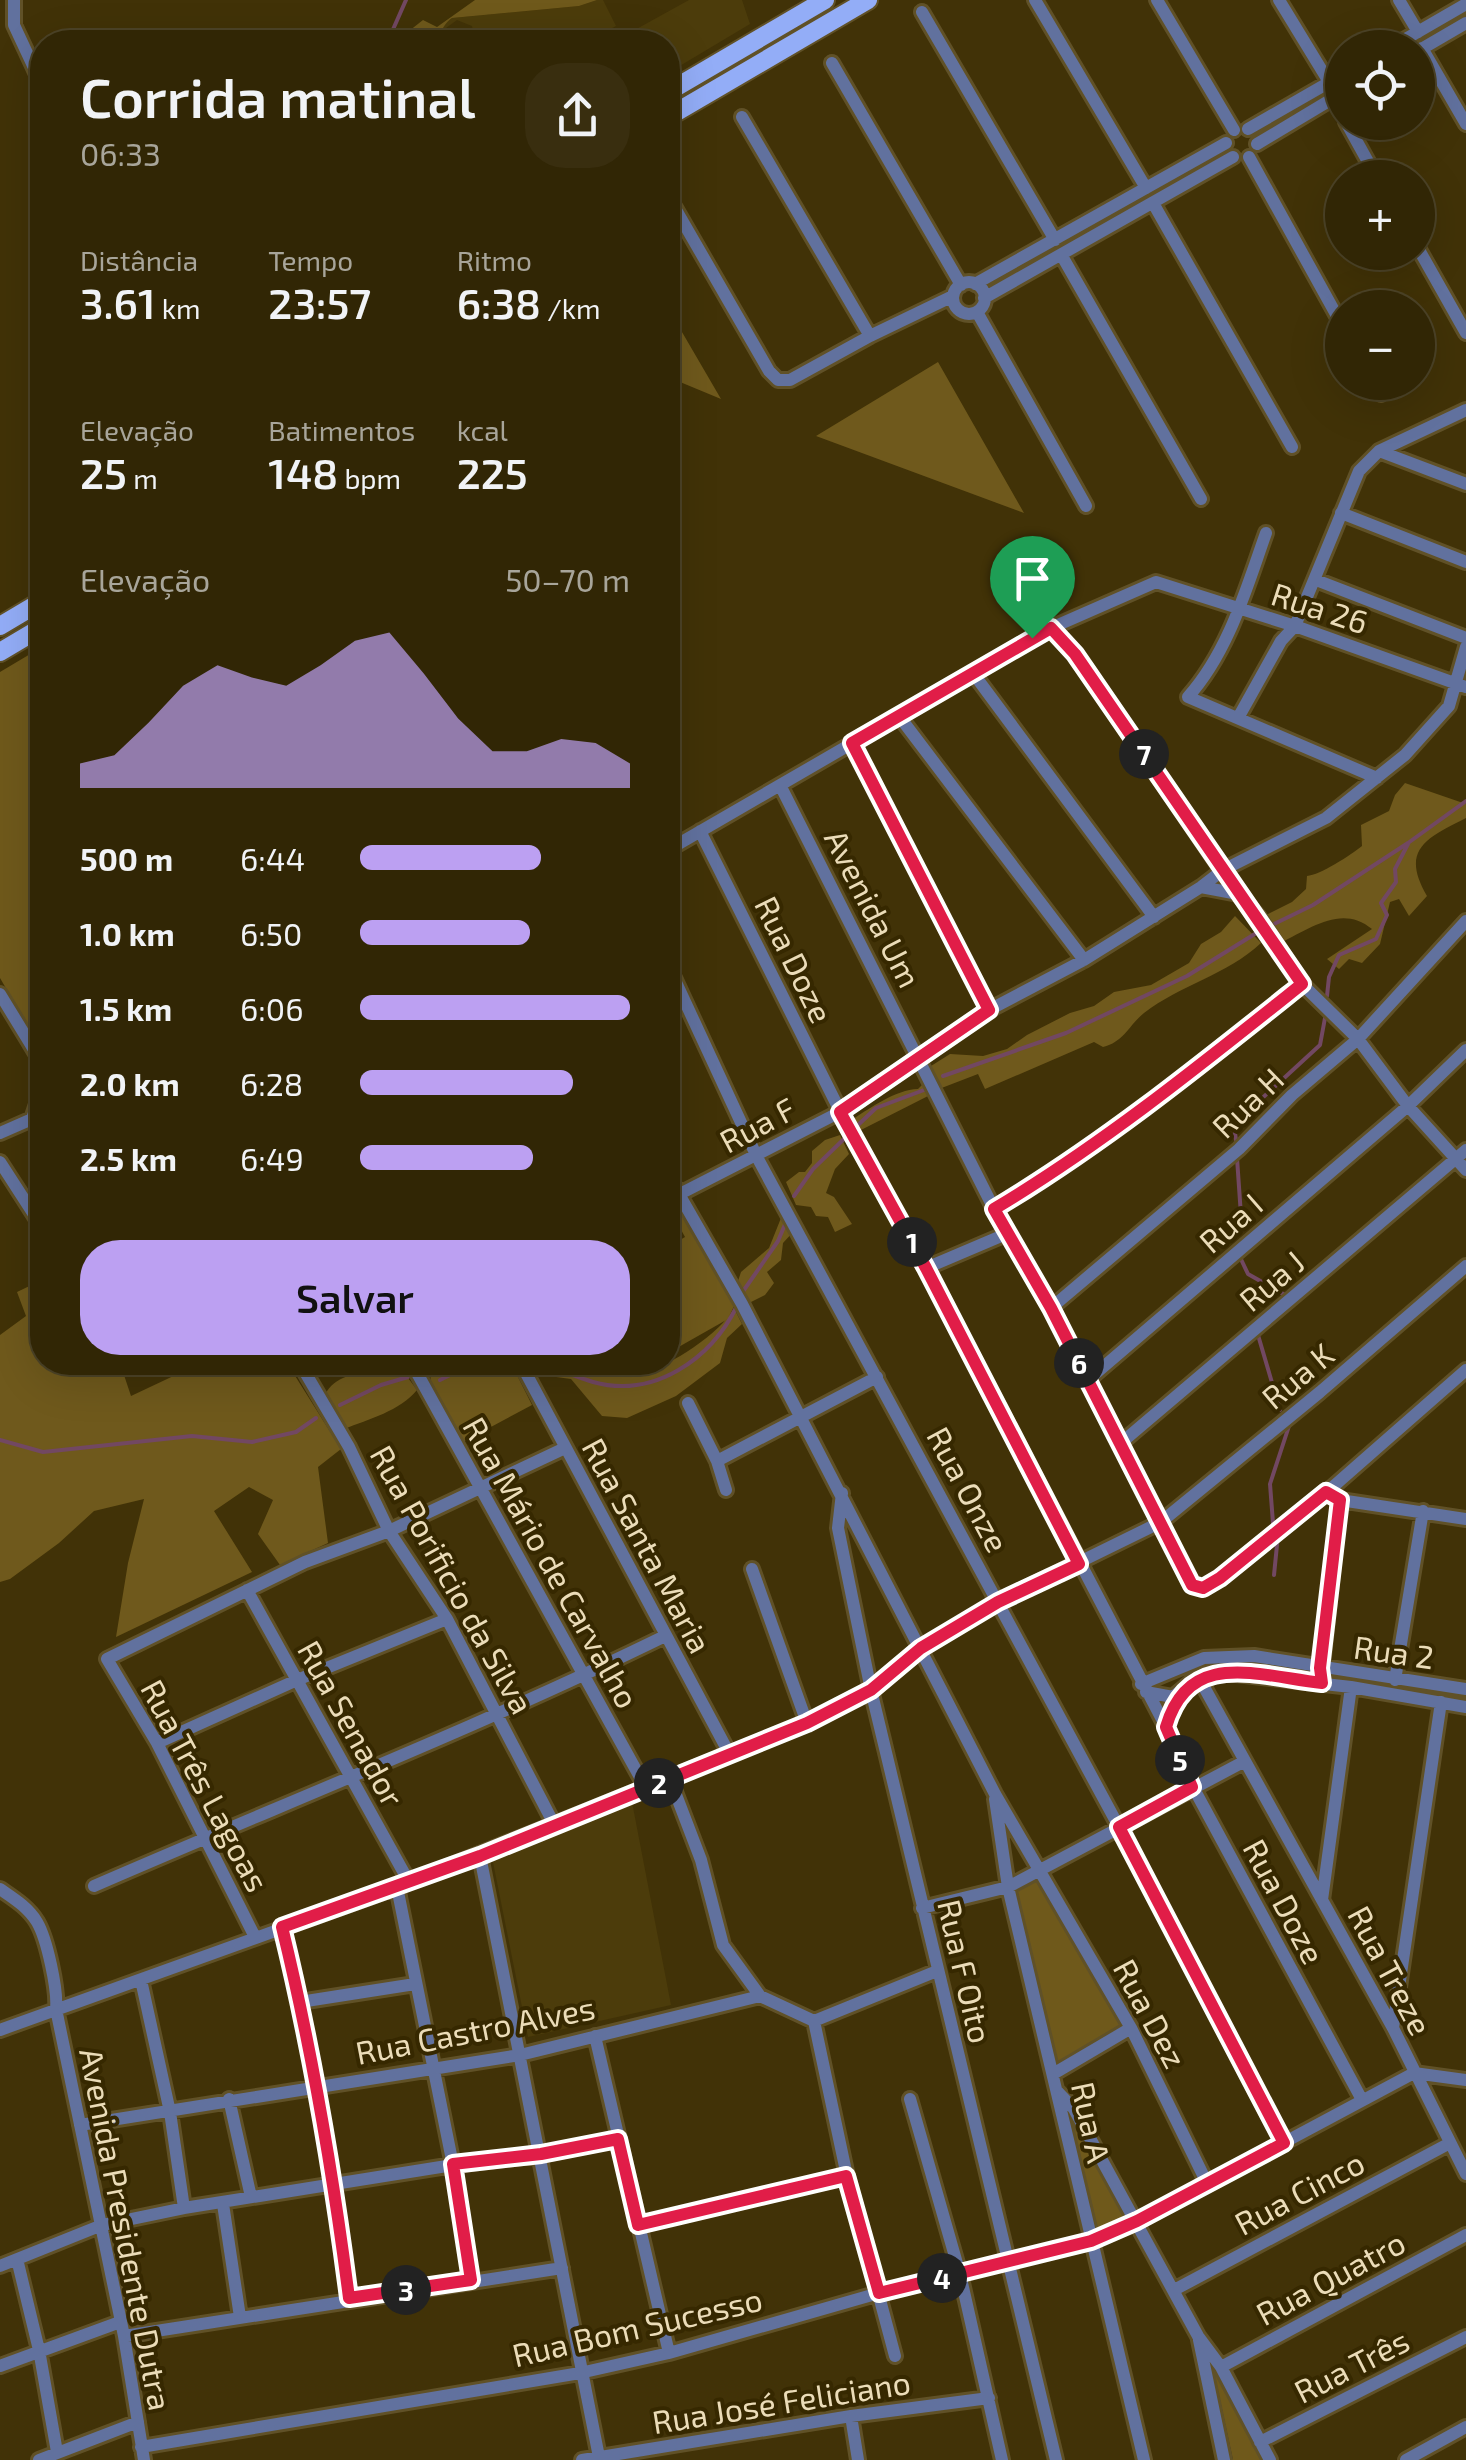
<!DOCTYPE html>
<html lang="pt">
<meta charset="utf-8">
<style>
:root{--surface:#312605;--page:#392e0f;--text:#f1f3f6;--muted:#a8a59a;--line:#4c4327;--accent:#bca0f2}
body{margin:0;font-family:"Exo 2",sans-serif;background:var(--page);color:var(--text);height:100vh;display:flex;flex-direction:column;font-size:38px;white-space:nowrap}
*{box-sizing:border-box;margin:0}
p{font-size:32px;color:var(--muted)}
.icon{flex:none;width:55px;height:55px;fill:none;stroke:currentColor;stroke-width:2;stroke-linecap:round;stroke-linejoin:round}
.map{position:relative;flex:1;overflow:hidden}
.sheet{position:absolute;left:30px;top:30px;width:650px;height:1345px;display:flex;flex-direction:column;background:var(--surface);border-radius:40px;box-shadow:0 10px 40px #0002,0 0 0 2px var(--line)}
.sheet>*{flex:none}
.buttons{position:absolute;left:1325px;top:30px;display:grid;gap:20px}
.buttons a{display:grid;place-items:center;width:110px;height:110px;border-radius:50%;background:var(--surface);box-shadow:0 10px 40px #0002,0 0 0 2px var(--line);font-size:50px}
.pin{position:absolute;display:grid;place-items:center;width:85px;height:85px;color:#fff;margin:-102px -42px;border-radius:50% 50% 50% 0;rotate:-45deg;box-shadow:0 0 10px #0007}
.pin .icon{rotate:45deg}
.km{position:absolute;width:50px;height:50px;margin:-25px;border-radius:50%;background:#222;color:#fff;font-size:28px;line-height:50px;text-align:center}
.round{display:grid;place-items:center;flex:none;width:105px;height:105px;border-radius:40px;background:var(--page)}
.headline{display:flex;align-items:center;justify-content:space-between;height:170px;padding:0 50px}
h1{font-size:55px;font-weight:600;line-height:75px}
.figures{display:grid;grid-template-columns:repeat(3,1fr);gap:15px;height:170px;padding:10px 50px}
.figures div{display:grid;align-content:center}
.figures b{font-size:42px;font-weight:600}
.figures small{font-size:28px;font-weight:400}
.figures p{font-size:28px}
.chart{height:280px;padding:20px 50px}
.chart p{display:flex;justify-content:space-between}
.chart svg{width:100%;height:180px;margin-top:10px;fill:var(--accent);opacity:.7}
.cta{display:flex;gap:20px;margin-top:auto;padding:20px 50px}
.cta a{flex:1;height:115px;border-radius:40px;background:var(--accent);color:#111;font-size:40px;font-weight:600;line-height:115px;text-align:center}
ul{padding:0 50px;list-style:none;font-size:32px}
li{display:grid;grid-template-columns:160px 120px 1fr;align-items:center;height:75px}
li i{height:25px;border-radius:12px;background:var(--accent)}
.map>svg:first-child{display:block}
.built{fill:#4c3c0b}
.green{fill:#6f591b}
.forest{fill:#6f591c}
.lines{fill:none;stroke-linecap:round;stroke-linejoin:round}
.stream{stroke:#724862;stroke-width:4}
.minor-casing{stroke:#605127;stroke-width:18}
.major-casing{stroke:#605127;stroke-width:22}
.minor{stroke:#61719e;stroke-width:12}
.major{stroke:#93adf7;stroke-width:18}
.route-casing{stroke:#fff;stroke-width:20}
.route{stroke:#e11d48;stroke-width:12}
.labels{text-anchor:middle;dominant-baseline:central;stroke-width:8;stroke-linejoin:round;paint-order:stroke}
.street-label{font-size:32px;fill:#ebdcb8;stroke:#362800}
</style>
<div class="map">
<svg width="1466" height="2460" viewBox="0 0 1466 2460">
<rect width="100%" height="100%" fill="#413207"/>
<path class="built" d="M597,0H603L616,26L586,42H475L472,26L457,20L446,28L443,42H422L439,35L445,23L452,18L579,6Z
M689,0H742L750,24L668,73V42H613Z
M632,1802L671,2005L528,2037L492,1857Z"/>
<path class="green" d="M475,0H597L579,6L452,18C444,23 443,31 436,36C425,45 408,43 395,42L423,20L437,27Z
M42,647V1050L0,978V672Z
M672,1203L682,1210L735,1304L728,1319L668,1353V1247L685,1237L668,1206Z
M1039,1878L1122,2025L1057,2064L1014,1890Z
M1067,2105L1130,2218L1093,2234Z
M1212,2363L1266,2460H1233Z"/>
<path class="forest" d="M668,308L721,399L668,377Z
M938,362L1024,513L816,436Z
M1405,783L1466,804V818C1426,838 1400,850 1427,896L1409,916L1399,899L1390,902L1380,944L1362,963L1349,959L1339,969L1327,959L1372,929C1342,904 1311,928 1280,943L1264,916L1292,902L1306,889L1307,876C1320,875 1351,855 1362,846L1361,825L1389,811L1395,795Z
M1235,916L1261,943C1227,975 1180,985 1144,1013C1129,1025 1124,1042 1103,1047L1094,1042L985,1089L978,1074L939,1089L931,1066L950,1054L983,1056L1007,1049L1027,1035L1070,1013L1094,1006L1114,992L1151,985L1189,963L1201,944L1221,932Z
M926,1081L932,1094L859,1131L853,1119C872,1107 895,1090 918,1089Z
M840,1135L849,1154L835,1169L826,1193L834,1197L852,1224L835,1232L828,1217L816,1216L811,1207L796,1205L786,1182L799,1172H805L812,1163V1151L825,1140Z
M783,1213L794,1231L783,1243L781,1260L767,1272L774,1283L765,1295L749,1303L737,1284L741,1272L769,1248Z
M42,1280V1362L120,1363L131,1396L201,1363H287L341,1449L318,1467L328,1543L280,1565L258,1534L273,1500L249,1487L214,1511L252,1572L116,1637L128,1563L144,1499L94,1511L59,1543L10,1579L0,1582V1335L26,1316L17,1292Z
M734,1308L742,1324L727,1338L720,1363L676,1396L627,1418L602,1416L571,1379L534,1374L527,1363H604C615,1369 631,1376 643,1373C670,1366 721,1333 734,1308Z
M371,1363C396,1363 404,1371 417,1390C400,1411 369,1419 344,1429L325,1395C335,1374 356,1378 371,1363Z
M437,1363H511L532,1405L463,1442L431,1385L430,1370Z"/>
<g class="lines">
<path class="stream" d="M378,42L391,34L406,0
M1274,924L1313,905L1408,843L1466,801
M1327,996L1329,977L1339,955L1376,939L1387,915L1381,903L1396,882L1395,869L1408,844
M943,1076L1066,1033L1187,976L1258,932
M857,1126L876,1108L924,1090
M1236,1140L1235,1133L1258,1102L1320,1045L1325,1018
M1237,1158L1242,1230
M794,1196L813,1169L846,1137
M1239,1255L1248,1274L1285,1295
M744,1290L778,1241L786,1222
M1258,1335L1280,1410
M526,1364C551,1364 568,1375 593,1382C654,1399 711,1359 737,1306
M440,1380L462,1369L510,1364
M340,1405L381,1385L408,1377
M0,1440L43,1452L192,1436L252,1442L296,1432L316,1418
M1273,1523L1270,1484L1290,1423
M1274,1575L1278,1535"/>
<g class="minor-casing">
<path id="minor" d="M14,0V25L42,85
M1035,0L1146,188
M1157,0L1234,130
M1279,0L1329,82
M1399,0L1418,32
M922,12L1055,240
M1390,48L1466,4
M1422,48L1466,124
M1418,51L1466,23
M832,63L961,285
M742,117L870,336
M1346,122L1377,178
M1248,129L1342,75
M1257,144L1342,93
M1249,157L1342,325
M668,196L769,371L778,380H790L870,336L953,296
M1153,203L1292,447
M1418,248L1466,333
M1062,256L1201,499
M953 298a16 16 0 1 1 32 0a16 16 0 1 1-32 0Z
M975,284L1226,143
M984,298L1233,157
M977,312L1086,506
M1375,382L1381,394
M1379,451L1466,484
M1341,513L1466,562
M1266,533C1246,589 1229,651 1188,697L1377,778
M1316,580L1466,638
M1051,628L1075,654L1238,894
M973,673L1154,917
M899,716L1084,960
M1238,718L1281,641L1295,626L1359,471L1379,451L1466,410
M852,743L989,1010
M780,785L994,1209L1051,1308L1192,1585L1203,1588L1220,1578L1327,1492L1466,1370
M700,831L857,1145L926,1268L1166,1727L1193,1787L1361,2098
M668,850L1051,628L1156,582L1295,626L1466,687
M1201,887L1238,894L1258,916L1302,984L1358,1039L1408,1106L1466,1170
M668,965L757,1157L1119,1827L1283,2143
M0,994L42,1063
M0,1133L32,1119L42,1089
M0,1162L42,1227
M668,1175L742,1304L995,1794L1131,2028L1207,2183
M668,1200L840,1112L989,1010L1084,960L1201,887L1223,870L1326,818L1405,755L1449,706L1466,647
M994,1209C1103,1144 1203,1063 1302,984
M926,1268L1006,1234
M1051,1308L1239,1149L1292,1095L1358,1039L1466,921
M299,1362L349,1447L389,1531L447,1619L554,1824
M411,1362L646,1788
M520,1362L729,1753
M1088,1380L1408,1106L1466,1050
M688,1403L717,1461L726,1490
M1121,1443L1466,1150
M717,1461L877,1377
M842,1493L838,1528L871,1690L1056,2460
M1340,1500L1466,1519
M752,1569L807,1723
M247,1590L409,1882
M1321,1675L1340,1500L1327,1492
M1199,1678L1393,2028L1466,2174
M1395,1680L1423,1511
M1141,1684L1204,1658L1254,1656L1466,1689
M1146,1692L1173,1697L1190,1683L1212,1674H1236L1351,1687L1466,1707
M157,1743L297,1680L447,1619
M670,1779L701,1860L723,1945L760,1996
M995,1799L1008,1887L1144,2460
M480,1856L599,2457
M94,1886C285,1803 479,1727 665,1636
M397,1887L453,2165L471,2280
M0,1889C13,1898 28,1907 37,1922C47,1939 58,1990 56,2009L124,2336L144,2460
M1322,1900L1351,1687
M922,1908L1008,1887L1245,1761
M282,1927C312,2050 333,2173 349,2299
M255,1937L157,1743L107,1659L305,1562L389,1531L565,1448
M141,1980L170,2112L184,2208
M300,2002L415,1984
M814,2021L847,2176L895,2356
M814,2021L937,1971
M1393,2028L1441,1702
M0,2030L397,1887L807,1723L871,1690L921,1649L998,1602L1161,1522L1320,1392L1466,1266
M595,2036L669,2353
M1053,2074L1131,2028
M1058,2092L1074,2109L1198,2336L1221,2367L1270,2460
M229,2099L251,2197
M910,2099L960,2274L1002,2460
M80,2125L520,2055L760,1996L814,2021
M223,2204L240,2317
M638,2225L847,2176
M17,2259L39,2350L57,2452
M0,2266L102,2225L184,2208L453,2165L541,2155L618,2139
M1174,2290L1450,2143
M124,2336L562,2268
M1199,2340L1224,2460
M0,2366L120,2322
M1221,2367L1466,2235
M851,2416L858,2460
M1260,2442L1466,2337
M141,2447L580,2373L669,2353L879,2293L1091,2241L1137,2221L1414,2073L1466,2080
M39,2460L138,2422
M582,2460L851,2416L989,2398
M1406,2460L1466,2427"/>
</g>
<g class="major-casing">
<path id="major" d="M668,92L825,0
M668,117L868,0
M0,626L42,601
M0,652L42,627"/>
</g>
<use href="#minor" class="minor"/>
<use href="#major" class="major"/>
</g>
<g class="lines">
<g class="route-casing">
<path id="route" d="M1051,628L1075,654L1302,984C1203,1063 1103,1144 994,1209L1051,1308L1192,1585L1203,1588L1220,1578L1326,1492L1340,1500L1320,1668L1322,1683C1258,1676 1189,1648 1166,1727L1192,1787L1119,1827L1284,2143L1137,2221L1091,2241L879,2293L846,2176L638,2225L618,2139L541,2154L453,2164L471,2280L349,2298C333,2173 312,2050 282,1927L480,1856L807,1723L871,1690L921,1648L998,1602L1079,1564L926,1268L840,1112L989,1010L852,743Z"/>
</g>
<use href="#route" class="route"/>
</g>
<g class="labels">
<g class="street-label">
<text transform="translate(1320 607) rotate(18)">Rua 26</text>
<text transform="translate(874 908) rotate(63)">Avenida Um</text>
<text transform="translate(795 959) rotate(64)">Rua Doze</text>
<text transform="translate(1247 1102) rotate(-44)">Rua H</text>
<text transform="translate(757 1124) rotate(-28)">Rua F</text>
<text transform="translate(1230 1222) rotate(-41)">Rua I</text>
<text transform="translate(1271 1280) rotate(-40)">Rua J</text>
<text transform="translate(1297 1375) rotate(-40)">Rua K</text>
<text transform="translate(969 1489) rotate(62)">Rua Onze</text>
<text transform="translate(648 1545) rotate(62)">Rua Santa Maria</text>
<text transform="translate(552 1562) rotate(61)">Rua Mário de Carvalho</text>
<text transform="translate(453 1579) rotate(61)">Rua Porificio da Silva</text>
<text transform="translate(1394 1651) rotate(8)">Rua 2</text>
<text transform="translate(352 1723) rotate(61)">Rua Senador</text>
<text transform="translate(206 1785) rotate(62)">Rua Três Lagoas</text>
<text transform="translate(1285 1901) rotate(62)">Rua Doze</text>
<text transform="translate(1391 1970) rotate(62)">Rua Treze</text>
<text transform="translate(966 1971) rotate(77)">Rua F Oito</text>
<text transform="translate(1151 2013) rotate(62)">Rua Dez</text>
<text transform="translate(475 2029) rotate(-11)">Rua Castro Alves</text>
<text transform="translate(1092 2122) rotate(78)">Rua A</text>
<text transform="translate(1299 2192) rotate(-28)">Rua Cinco</text>
<text transform="translate(127 2229) rotate(79)">Avenida Presidente Dutra</text>
<text transform="translate(1330 2277) rotate(-28)">Rua Quatro</text>
<text transform="translate(637 2326) rotate(-13)">Rua Bom Sucesso</text>
<text transform="translate(1351 2365) rotate(-27)">Rua Três</text>
<text transform="translate(781 2401) rotate(-9)">Rua José Feliciano</text>
</g>
</g>
</svg>
<div class="buttons">
<a><svg class="icon" aria-label="locate" viewBox="0 0 24 24"><circle cx="12" cy="12" r="6"/><path d="M12 2v4M12 18v4M2 12h4M18 12h4"/></svg></a>
<a>+</a>
<a>−</a>
</div>
<div class="pin" style="left:1032px;top:638px;background:#1e9e55"><svg class="icon" aria-label="arrive" viewBox="0 0 24 24"><path d="M6 21V4h12l-3 4 3 4H6"/></svg></div>
<b class="km" style="left:912px;top:1242px">1</b>
<b class="km" style="left:659px;top:1783px">2</b>
<b class="km" style="left:406px;top:2290px">3</b>
<b class="km" style="left:942px;top:2278px">4</b>
<b class="km" style="left:1180px;top:1760px">5</b>
<b class="km" style="left:1079px;top:1363px">6</b>
<b class="km" style="left:1144px;top:754px">7</b>
<section class="sheet">
<div class="headline"><div><h1>Corrida matinal</h1><p>06:33</p></div><a class="round"><svg class="icon" aria-label="share" viewBox="0 0 24 24"><path d="M12 15V3M7 8l5-5 5 5M5 13v7h14v-7"/></svg></a></div>
<div class="figures">
<div><p>Distância</p><b>3.61<small> km</small></b></div>
<div><p>Tempo</p><b>23:57</b></div>
<div><p>Ritmo</p><b>6:38<small> /km</small></b></div>
</div>
<div class="figures">
<div><p>Elevação</p><b>25<small> m</small></b></div>
<div><p>Batimentos</p><b>148<small> bpm</small></b></div>
<div><p>kcal</p><b>225</b></div>
</div>
<div class="chart"><p><span>Elevação</span>50–70 m</p>
<svg viewBox="0 0 160 44" preserveAspectRatio="none"><path d="M0 44V38L10 36L20 28L30 19L40 14L50 17L60 19L70 14L80 8L90 6L100 16L110 27L120 35L130 35L140 32L150 33L160 38V44z"/></svg>
</div>
<ul>
<li><b>500 m</b>6:44<i style="width:67%"></i></li>
<li><b>1.0 km</b>6:50<i style="width:63%"></i></li>
<li><b>1.5 km</b>6:06<i style="width:100%"></i></li>
<li><b>2.0 km</b>6:28<i style="width:79%"></i></li>
<li><b>2.5 km</b>6:49<i style="width:64%"></i></li>
</ul>
<div class="cta"><a>Salvar</a></div>
</section>
</div>
